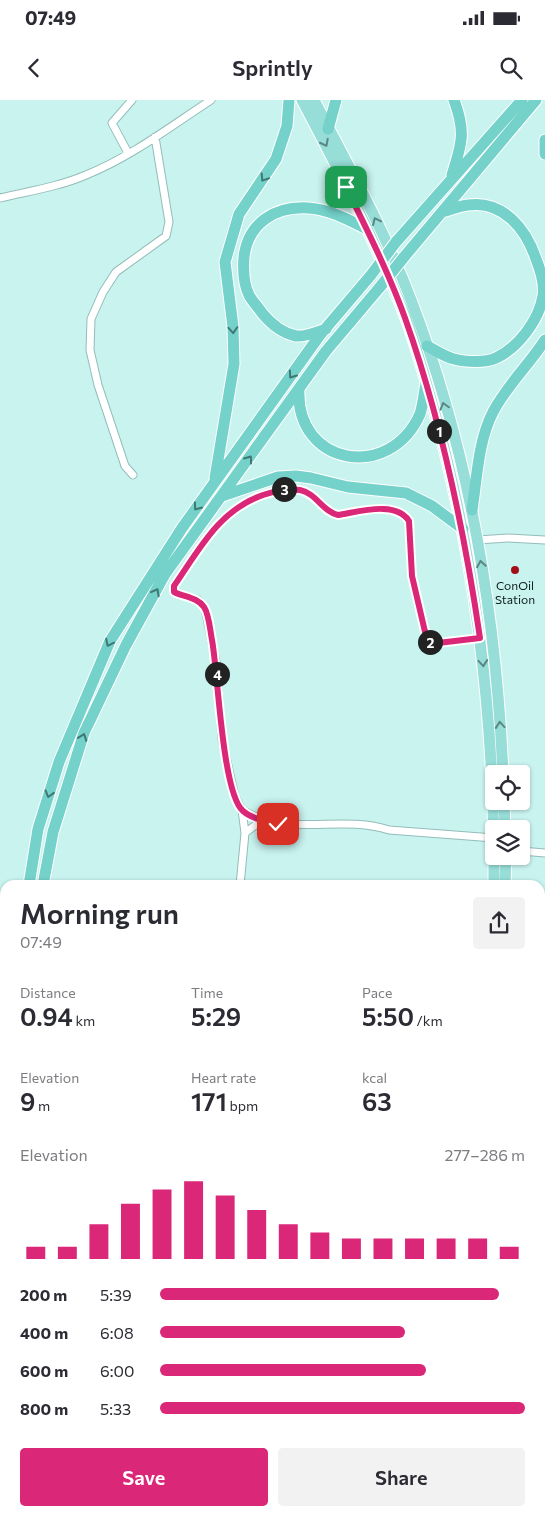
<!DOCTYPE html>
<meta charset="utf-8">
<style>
:root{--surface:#fff;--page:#f2f2f3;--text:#2b2b33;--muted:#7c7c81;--accent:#db2777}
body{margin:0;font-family:Commissioner,sans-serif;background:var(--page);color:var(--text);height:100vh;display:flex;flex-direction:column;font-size:19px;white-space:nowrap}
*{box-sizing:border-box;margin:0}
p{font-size:16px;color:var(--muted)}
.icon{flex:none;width:28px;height:28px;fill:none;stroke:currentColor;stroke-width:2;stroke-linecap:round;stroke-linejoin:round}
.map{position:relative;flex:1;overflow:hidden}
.sheet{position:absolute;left:0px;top:780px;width:545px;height:636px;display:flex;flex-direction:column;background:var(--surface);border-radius:15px 15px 0 0;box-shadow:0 1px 4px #0004}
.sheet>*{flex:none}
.fabs{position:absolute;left:485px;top:665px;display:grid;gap:10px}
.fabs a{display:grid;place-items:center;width:45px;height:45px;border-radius:5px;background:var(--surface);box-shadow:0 1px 4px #0004;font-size:25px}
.pin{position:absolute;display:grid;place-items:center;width:42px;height:42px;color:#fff;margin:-21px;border-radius:10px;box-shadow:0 2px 8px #0006}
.km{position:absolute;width:25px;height:25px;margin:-12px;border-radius:50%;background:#222;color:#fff;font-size:14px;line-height:25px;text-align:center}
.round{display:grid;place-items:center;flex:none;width:52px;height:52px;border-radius:5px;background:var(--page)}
.head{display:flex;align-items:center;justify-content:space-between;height:85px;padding:0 20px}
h1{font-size:28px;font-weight:600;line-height:38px}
.metrics{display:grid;grid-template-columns:repeat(3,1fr);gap:8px;height:85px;padding:5px 20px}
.metrics div{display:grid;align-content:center}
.metrics b{font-size:25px;font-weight:600}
.metrics small{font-size:14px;font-weight:400}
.metrics p{font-size:14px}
.chart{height:140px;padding:10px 20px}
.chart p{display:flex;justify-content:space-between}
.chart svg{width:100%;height:90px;margin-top:5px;stroke:var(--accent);stroke-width:6}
.primary-button{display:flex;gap:10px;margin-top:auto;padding:10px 20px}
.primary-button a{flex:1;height:58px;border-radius:5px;background:var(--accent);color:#fff;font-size:20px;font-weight:600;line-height:58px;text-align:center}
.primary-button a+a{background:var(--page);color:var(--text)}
ul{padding:0 20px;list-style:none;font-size:16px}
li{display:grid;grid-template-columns:80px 60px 1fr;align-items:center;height:38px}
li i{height:12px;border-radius:6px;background:var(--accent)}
.status{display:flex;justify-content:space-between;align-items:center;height:35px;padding:0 25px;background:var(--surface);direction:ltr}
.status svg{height:14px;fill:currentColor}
header{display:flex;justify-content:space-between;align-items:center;height:65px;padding:0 20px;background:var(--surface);font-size:22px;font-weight:600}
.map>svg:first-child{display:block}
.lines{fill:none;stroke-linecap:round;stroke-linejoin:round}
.minor-casing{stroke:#94bdb9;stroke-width:9}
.primary-casing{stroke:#fff;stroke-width:13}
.trunk-casing{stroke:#fff;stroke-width:13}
.minor{stroke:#fff;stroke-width:7}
.primary{stroke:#97ddd8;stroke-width:11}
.trunk{stroke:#74d2cb;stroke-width:11}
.trunk-bridge-casing{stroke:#fff;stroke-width:13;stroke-linecap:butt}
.trunk-bridge{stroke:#74d2cb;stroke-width:11}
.oneway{stroke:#598783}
.oneway2{stroke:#407874}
.route-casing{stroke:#fff;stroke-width:10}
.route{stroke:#db2777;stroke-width:6}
.poi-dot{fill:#a50d17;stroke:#c8f3ef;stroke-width:2}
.labels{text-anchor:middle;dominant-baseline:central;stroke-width:4;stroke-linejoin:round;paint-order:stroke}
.poi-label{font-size:12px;fill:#0d1d1c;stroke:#c8f3ef}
</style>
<div class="status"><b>07:49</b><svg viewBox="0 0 49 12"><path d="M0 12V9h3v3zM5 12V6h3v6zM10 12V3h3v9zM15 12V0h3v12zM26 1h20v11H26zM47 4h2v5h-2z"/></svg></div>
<header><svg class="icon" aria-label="back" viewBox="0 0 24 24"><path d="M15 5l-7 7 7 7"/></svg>Sprintly<svg class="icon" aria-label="search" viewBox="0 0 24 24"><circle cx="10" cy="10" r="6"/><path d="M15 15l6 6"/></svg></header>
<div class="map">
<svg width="545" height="1416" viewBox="0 0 545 1416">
<rect width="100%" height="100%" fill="#c8f3ef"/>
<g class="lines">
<g class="minor-casing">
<path id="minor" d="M128,53L112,23L132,0
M0,98C29,91 58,87 86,75C131,57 171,26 211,0
M133,375L125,366L98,285L90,250L91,219L103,192L116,172L166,136L169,122L155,37
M477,440L508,438L545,440
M242,710C290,738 339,714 389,730L494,738
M245,733L262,720
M521,751L545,753
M240,785L245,733L242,710L235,697L222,639L216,562L205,508L198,500L174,492V486C199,450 219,410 263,395C275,391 287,388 300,390C316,393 323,412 338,415C358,412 396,400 409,421L412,476L426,536L430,542L438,543L480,538
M540,963H545
M540,1060H545
M540,1272L545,1275
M540,1378L545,1377"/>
</g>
<g class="primary-casing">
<path id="primary" d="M302,0C339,70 376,142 405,216C417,248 426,281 435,314C474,455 492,601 494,748
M314,0C348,66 385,131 411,200C469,351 496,513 503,674
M504,701L505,729
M494,756V785
M505,785L506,756
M480,1416V1411
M492,1416V1411"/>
</g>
<g class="trunk-casing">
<path id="trunk" d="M328,29L336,0
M545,40V54
M452,75C462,43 466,32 454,0
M396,142L522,0
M404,157L536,0
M326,229C317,232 305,237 296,236C282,233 271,224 262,213C258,207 252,201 249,195C243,183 243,170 244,157C248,123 275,106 308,108C329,109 347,119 365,128
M427,246C435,250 445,257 454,259C465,262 486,263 496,258C518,248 539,220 543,196C545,185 540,169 536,159C526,129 503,100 468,105C459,106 450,110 442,112
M299,289C295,366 390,382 420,314C423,305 424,293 426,284
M215,378L234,264L233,227L225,162L239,114L276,59L287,26L289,0
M222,396L278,377L296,376L311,378L348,387L406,393L432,406L463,429
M472,410C477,378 478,341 493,312C507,285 529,265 545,240
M29,785L38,729L59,662L110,541L182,428L320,235L371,175
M43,785L53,732L84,633L126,545L165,474L326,251L380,187
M0,1061L5,1008
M0,1166L5,1133"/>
</g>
<use href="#minor" class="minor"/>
<use href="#primary" class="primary"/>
<use href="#trunk" class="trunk"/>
<g class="trunk-bridge-casing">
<path id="trunk-bridge" d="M371,175L396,142
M380,187L404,157"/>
</g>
<use href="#trunk-bridge" class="trunk-bridge"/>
</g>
<defs><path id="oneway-chevron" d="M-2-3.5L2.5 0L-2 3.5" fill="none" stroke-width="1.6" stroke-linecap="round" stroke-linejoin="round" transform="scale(1.25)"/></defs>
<g class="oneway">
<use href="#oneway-chevron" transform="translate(325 43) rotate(63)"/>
<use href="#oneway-chevron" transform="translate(376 121) rotate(-115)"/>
<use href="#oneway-chevron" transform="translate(444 306) rotate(-106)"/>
<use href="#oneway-chevron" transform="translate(481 464) rotate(-99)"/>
<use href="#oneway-chevron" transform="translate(483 563) rotate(85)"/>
<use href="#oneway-chevron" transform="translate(500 625) rotate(-95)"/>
</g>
<g class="oneway2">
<use href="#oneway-chevron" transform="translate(264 78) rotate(123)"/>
<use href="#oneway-chevron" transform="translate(233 230) rotate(86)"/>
<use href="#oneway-chevron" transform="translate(292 275) rotate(126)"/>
<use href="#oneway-chevron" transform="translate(249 359) rotate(-54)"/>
<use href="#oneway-chevron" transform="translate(197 407) rotate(126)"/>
<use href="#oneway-chevron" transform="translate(156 492) rotate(-61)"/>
<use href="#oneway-chevron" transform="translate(109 543) rotate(116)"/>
<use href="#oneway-chevron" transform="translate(83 637) rotate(-70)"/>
<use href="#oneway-chevron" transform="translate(49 694) rotate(107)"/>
</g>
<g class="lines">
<g class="route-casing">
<path id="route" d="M278,724C266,721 252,719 243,711C222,693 218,571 212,540C210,530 209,514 204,507C197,497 184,497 174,492V486C199,450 219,410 263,395C275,391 287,388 300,390C316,393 323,412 338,415C358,412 396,400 409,421L412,476L426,536L430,542L438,543L480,538C464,429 442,322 405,218C389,173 367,130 346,87"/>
</g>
<use href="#route" class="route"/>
</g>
<circle class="poi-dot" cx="515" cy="470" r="5"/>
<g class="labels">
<g class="poi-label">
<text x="515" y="485">ConOil<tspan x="515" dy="14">Station</tspan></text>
</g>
</g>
</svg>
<div class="fabs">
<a><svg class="icon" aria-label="locate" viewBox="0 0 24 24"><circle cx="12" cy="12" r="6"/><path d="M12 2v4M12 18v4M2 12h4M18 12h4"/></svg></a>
<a><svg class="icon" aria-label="layers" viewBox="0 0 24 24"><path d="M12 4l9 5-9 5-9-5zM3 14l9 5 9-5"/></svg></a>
</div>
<div class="pin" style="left:346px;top:87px;background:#1e9e55"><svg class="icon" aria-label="arrive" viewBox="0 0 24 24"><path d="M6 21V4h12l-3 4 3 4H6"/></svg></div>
<div class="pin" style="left:278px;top:724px;background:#d93025"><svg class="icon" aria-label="check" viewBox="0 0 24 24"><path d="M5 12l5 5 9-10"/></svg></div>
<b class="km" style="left:439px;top:331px">1</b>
<b class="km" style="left:430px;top:542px">2</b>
<b class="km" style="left:284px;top:389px">3</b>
<b class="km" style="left:217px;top:574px">4</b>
<section class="sheet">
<div class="head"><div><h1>Morning run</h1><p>07:49</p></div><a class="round"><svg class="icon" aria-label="share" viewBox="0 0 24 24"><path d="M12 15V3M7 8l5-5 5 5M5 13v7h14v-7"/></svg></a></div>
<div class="metrics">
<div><p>Distance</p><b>0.94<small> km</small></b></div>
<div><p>Time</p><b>5:29</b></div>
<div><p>Pace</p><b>5:50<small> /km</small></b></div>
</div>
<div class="metrics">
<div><p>Elevation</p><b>9<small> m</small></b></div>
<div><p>Heart rate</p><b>171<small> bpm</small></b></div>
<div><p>kcal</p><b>63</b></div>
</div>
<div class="chart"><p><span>Elevation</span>277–286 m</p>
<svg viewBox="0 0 160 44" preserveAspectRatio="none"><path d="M5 44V38M15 44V38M25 44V27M35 44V17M45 44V10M55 44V6M65 44V13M75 44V20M85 44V27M95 44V31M105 44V34M115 44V34M125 44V34M135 44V34M145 44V34M155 44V38"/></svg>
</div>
<ul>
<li><b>200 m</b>5:39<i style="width:93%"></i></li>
<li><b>400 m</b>6:08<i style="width:67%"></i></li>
<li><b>600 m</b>6:00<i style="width:73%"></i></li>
<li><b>800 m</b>5:33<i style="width:100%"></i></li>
</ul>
<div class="primary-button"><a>Save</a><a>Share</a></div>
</section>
</div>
